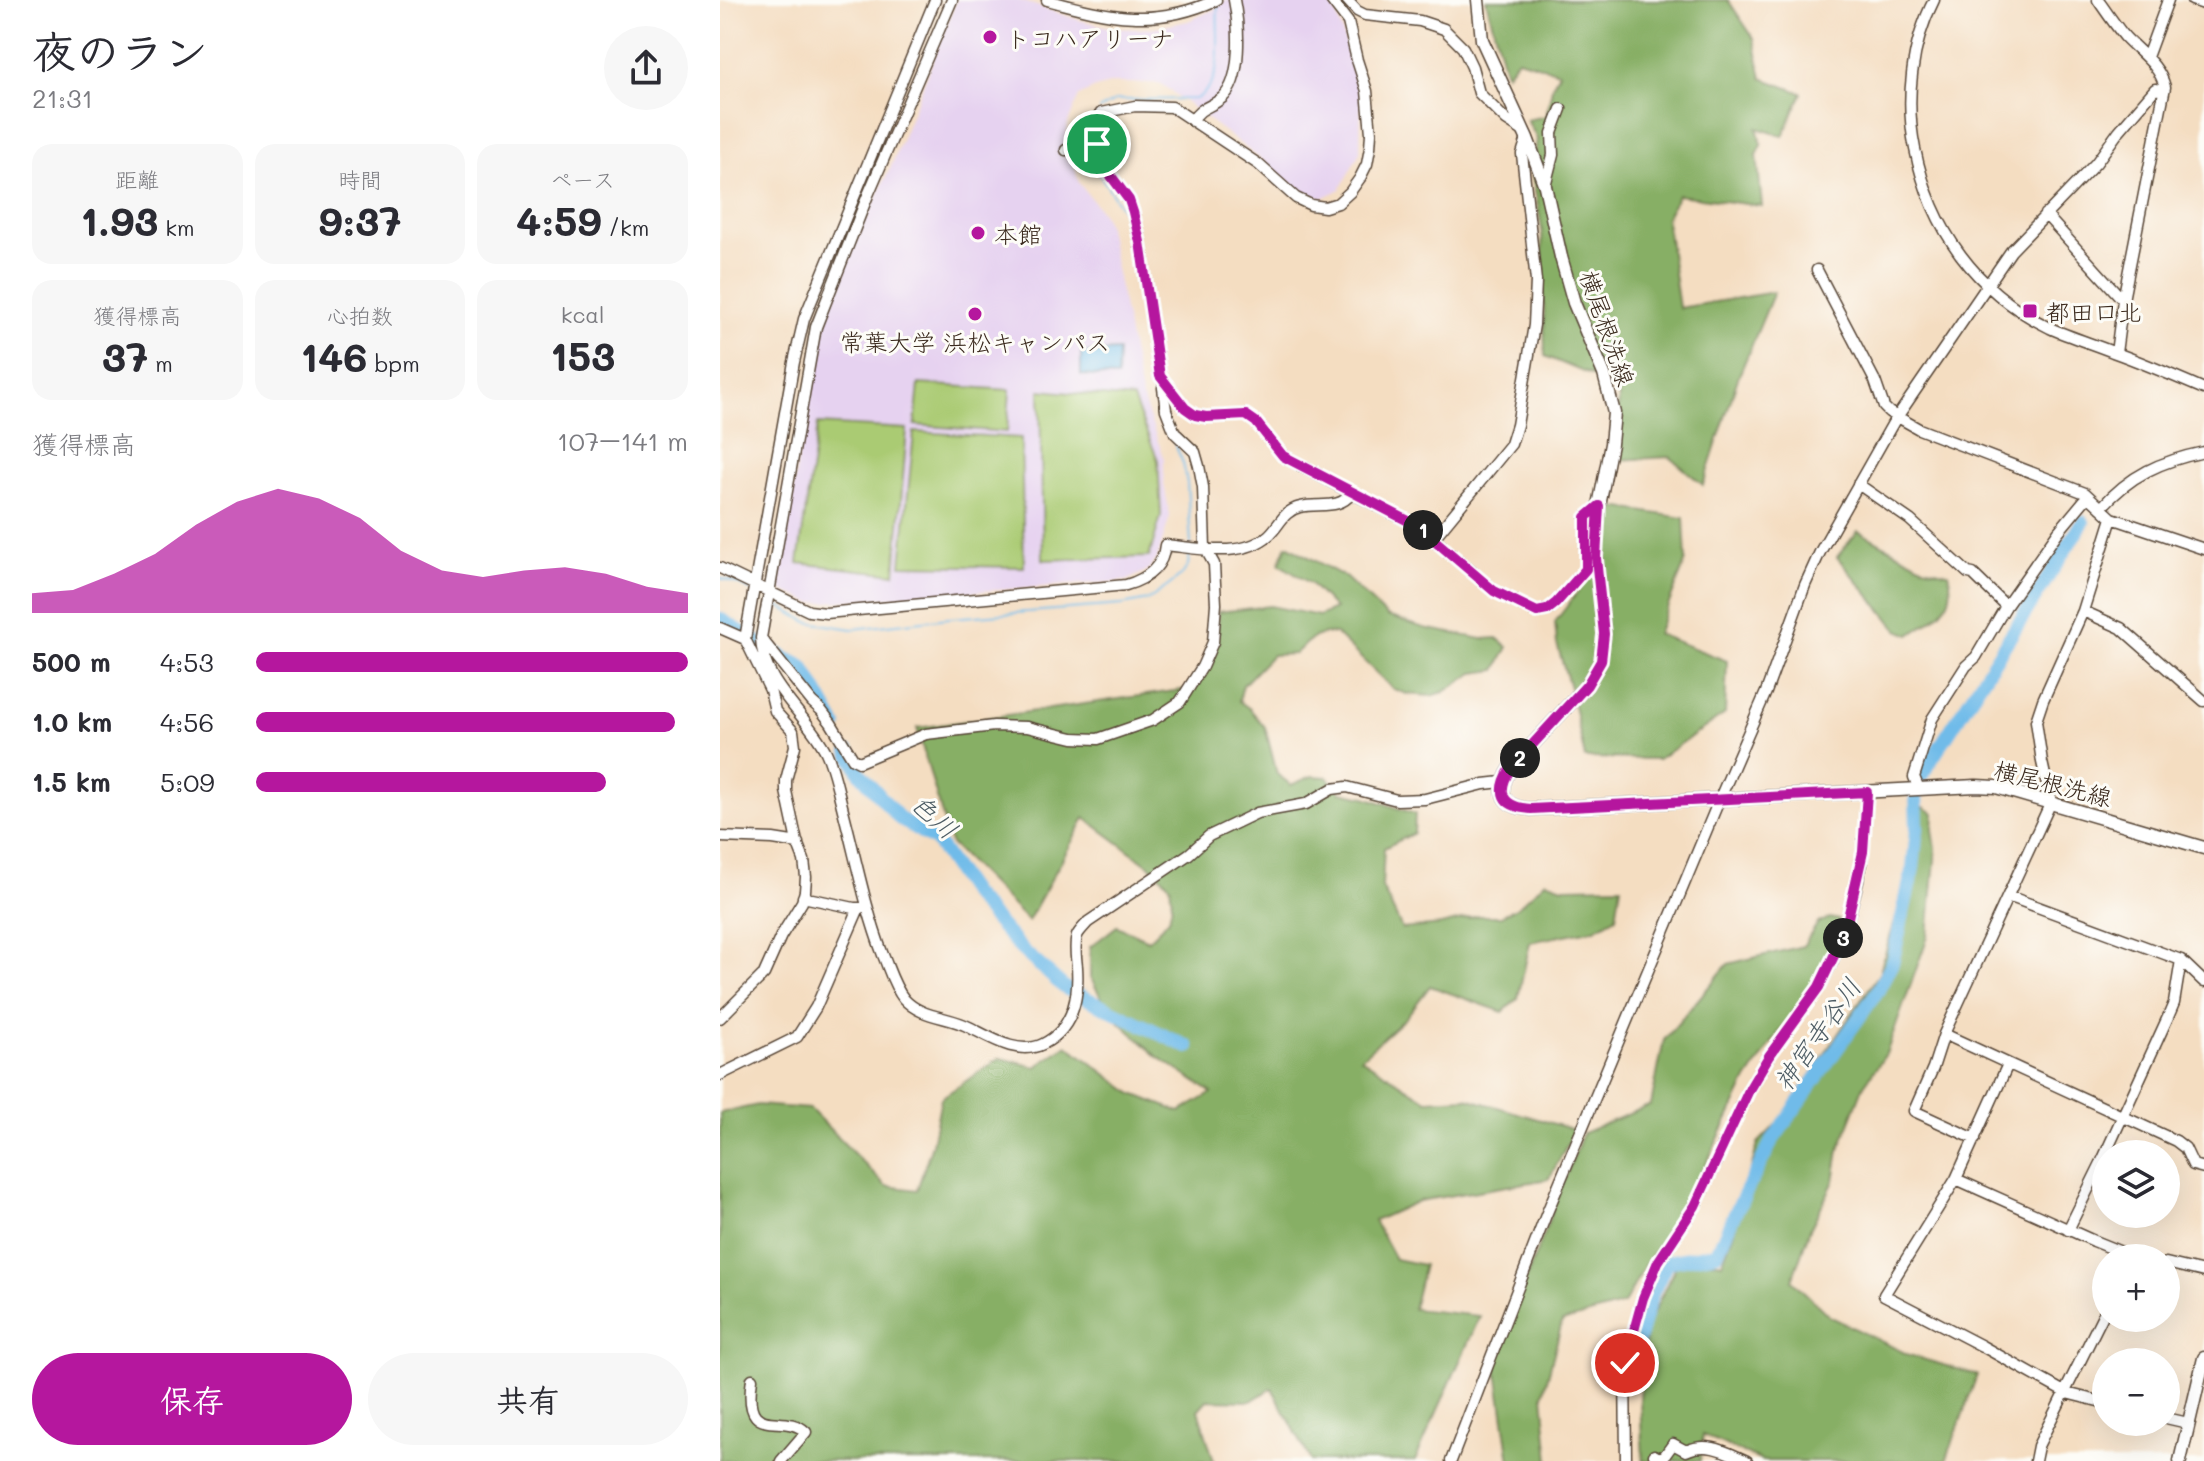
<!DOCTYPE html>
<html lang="ja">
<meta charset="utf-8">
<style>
:root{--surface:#fff;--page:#f7f7f7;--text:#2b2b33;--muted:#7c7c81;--accent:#b5179e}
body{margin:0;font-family:Mali,"Klee One",sans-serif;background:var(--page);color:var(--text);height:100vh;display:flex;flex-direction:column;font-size:30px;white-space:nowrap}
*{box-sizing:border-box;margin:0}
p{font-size:26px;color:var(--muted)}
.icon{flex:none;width:44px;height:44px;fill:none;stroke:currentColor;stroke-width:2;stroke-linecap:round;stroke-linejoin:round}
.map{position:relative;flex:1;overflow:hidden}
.sheet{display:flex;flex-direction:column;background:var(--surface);width:720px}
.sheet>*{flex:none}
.buttons{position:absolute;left:1372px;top:1140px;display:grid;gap:16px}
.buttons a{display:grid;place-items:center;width:88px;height:88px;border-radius:50%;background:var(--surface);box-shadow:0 8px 32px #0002;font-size:40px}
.pin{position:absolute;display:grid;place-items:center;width:68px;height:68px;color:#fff;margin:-34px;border:4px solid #fff;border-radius:50%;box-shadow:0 2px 8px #0007}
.km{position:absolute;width:40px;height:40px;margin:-20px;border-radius:50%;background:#222;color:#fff;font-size:22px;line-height:40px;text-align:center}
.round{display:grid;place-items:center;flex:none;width:84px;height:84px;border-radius:42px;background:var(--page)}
.headline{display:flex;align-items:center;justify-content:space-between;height:136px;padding:0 32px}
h1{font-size:44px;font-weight:800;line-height:60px}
.figures{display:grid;grid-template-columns:repeat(3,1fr);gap:12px;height:136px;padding:8px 32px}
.figures div{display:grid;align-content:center;border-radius:20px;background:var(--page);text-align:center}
.figures b{font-size:40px;font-weight:800}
.figures small{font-size:22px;font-weight:400}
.figures p{font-size:22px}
.chart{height:224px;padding:16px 32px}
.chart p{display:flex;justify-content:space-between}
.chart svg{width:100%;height:144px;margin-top:8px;fill:var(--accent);opacity:.7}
.cta{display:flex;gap:16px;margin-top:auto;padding:16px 32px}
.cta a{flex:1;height:92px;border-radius:48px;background:var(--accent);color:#fff;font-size:32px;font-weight:800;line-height:92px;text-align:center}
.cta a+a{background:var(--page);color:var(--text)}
ul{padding:0 32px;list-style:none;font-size:26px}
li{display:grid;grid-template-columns:128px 96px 1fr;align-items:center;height:60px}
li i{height:20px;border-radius:10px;background:var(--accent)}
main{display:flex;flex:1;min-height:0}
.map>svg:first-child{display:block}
.built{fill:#e6d2f0}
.green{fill:#aacb73;stroke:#727a48;stroke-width:2}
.forest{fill:#87af65;stroke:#616c42;stroke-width:2}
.water{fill:#70bbe9;stroke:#567284;stroke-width:2}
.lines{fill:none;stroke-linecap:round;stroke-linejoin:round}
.stream{stroke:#70bbe9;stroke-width:2}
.river{stroke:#70bbe9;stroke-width:14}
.minor-casing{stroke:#574536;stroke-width:13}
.major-casing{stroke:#574536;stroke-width:15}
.minor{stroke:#fff;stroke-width:10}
.major{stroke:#fff;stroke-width:12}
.route-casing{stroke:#fff;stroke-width:16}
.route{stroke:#b5179e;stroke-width:10}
.poi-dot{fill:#b5179e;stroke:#fdfcf7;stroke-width:3}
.labels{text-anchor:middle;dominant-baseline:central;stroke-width:6;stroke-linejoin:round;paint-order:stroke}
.poi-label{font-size:24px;fill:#3b2a1e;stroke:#fdfcf7;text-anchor:start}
.street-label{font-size:24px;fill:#3b2a1e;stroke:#fdfcf7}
.water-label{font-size:26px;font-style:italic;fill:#4e5d65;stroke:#fdfcf7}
</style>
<main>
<section class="sheet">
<div class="headline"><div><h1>夜のラン</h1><p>21:31</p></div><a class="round"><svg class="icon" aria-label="share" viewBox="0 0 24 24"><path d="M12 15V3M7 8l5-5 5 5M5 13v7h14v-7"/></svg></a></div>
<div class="figures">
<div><p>距離</p><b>1.93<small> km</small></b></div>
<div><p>時間</p><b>9:37</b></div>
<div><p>ペース</p><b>4:59<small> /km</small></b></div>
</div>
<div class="figures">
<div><p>獲得標高</p><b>37<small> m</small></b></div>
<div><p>心拍数</p><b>146<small> bpm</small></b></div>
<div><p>kcal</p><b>153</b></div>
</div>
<div class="chart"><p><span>獲得標高</span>107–141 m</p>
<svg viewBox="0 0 160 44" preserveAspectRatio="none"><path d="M0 44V38L10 37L20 32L30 26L40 17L50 10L60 6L70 9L80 15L90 25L100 31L110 33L120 31L130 30L140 32L150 36L160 38V44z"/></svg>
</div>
<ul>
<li><b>500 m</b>4:53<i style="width:100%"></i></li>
<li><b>1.0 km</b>4:56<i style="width:97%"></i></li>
<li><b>1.5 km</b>5:09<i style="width:81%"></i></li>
</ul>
<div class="cta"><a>保存</a><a>共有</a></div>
</section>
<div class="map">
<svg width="1484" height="1461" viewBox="0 0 1484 1461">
<rect width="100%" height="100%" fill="#fdfcf7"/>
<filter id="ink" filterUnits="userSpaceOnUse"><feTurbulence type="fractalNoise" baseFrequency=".0125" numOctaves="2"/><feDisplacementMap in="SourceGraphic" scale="16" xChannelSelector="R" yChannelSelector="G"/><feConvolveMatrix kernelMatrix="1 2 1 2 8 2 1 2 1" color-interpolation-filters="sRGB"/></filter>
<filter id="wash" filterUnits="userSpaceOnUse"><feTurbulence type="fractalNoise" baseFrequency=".006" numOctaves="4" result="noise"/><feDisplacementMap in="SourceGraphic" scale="32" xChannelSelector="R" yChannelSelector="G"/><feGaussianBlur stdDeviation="1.8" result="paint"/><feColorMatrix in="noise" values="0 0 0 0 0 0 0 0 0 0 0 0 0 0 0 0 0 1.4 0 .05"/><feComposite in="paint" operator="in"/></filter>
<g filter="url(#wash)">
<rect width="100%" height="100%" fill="#f4ddc1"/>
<path class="built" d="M237,0H299L359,20L393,28L415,29L435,28L468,21L493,10L506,0H609L613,4L641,90L640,152L620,189L603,198L579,193L542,160L440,83H393L375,88L359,96L348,123L345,146L338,153L353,162L359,183L382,213L387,223L421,395L444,458V484L450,516L437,559L428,570L406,581L92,603L58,588L93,362L100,329L110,298L172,164Z"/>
<path class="green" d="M199,384L290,390L287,432L195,425Z
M320,390L413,399L438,460L441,516L429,557L323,560Z
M98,424L187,429L175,574L78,563Z
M194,432L301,438L304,567L181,565Z"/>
<path class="forest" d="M766,0H1008L1034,39L1042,78L1082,93L1063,136L1037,128L1042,145L1037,155L1042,206L958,195L946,218L959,308L1054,292L1018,378L983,485L950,457L897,460L899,387L825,356L822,229L812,174L817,139L807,120L826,116L832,88L839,72L798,59L786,74Z
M888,506L964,518L966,560L937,634L1007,661L1005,714L938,759L865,758L851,691L837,644L835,622L884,557Z
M1138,531L1204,567L1228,573C1239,608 1214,618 1190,635L1178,630L1117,557Z
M567,545L625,577L667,616L704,628L762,639L777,638L788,647L776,670L754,673L724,692L711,696L687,694L673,689L616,634C595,632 589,640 575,654L552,655L523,685L519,701L530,709L545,727L557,774L571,785L592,776L607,777L621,792L645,797L695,814L694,833L664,848L662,887L682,929L721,925L758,916H781L799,906L826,881L843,887L901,886L896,917L875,929L810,942L798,998L783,1012L710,986L686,1017L641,1058L707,1100L747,1098L855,1130L829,1179L698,1201L654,1221L675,1259L704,1265L693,1309L760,1316L695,1461H591L552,1388L531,1401L487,1400L478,1410L494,1461H0V1113L38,1105L90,1109L166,1186L197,1190L212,1144L221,1098L280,1058L316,1067L347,1045L413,1094L460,1112L492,1093L437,1056L390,1013L370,977V947L397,926L428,940L449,919L452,904L450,885L430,866L365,818L308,921L230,843L197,728L475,688C492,662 498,644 498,612L550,606L599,616L615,609L591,584L559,564Z
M1202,806L1214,813L1213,830L1216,849L1208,936L1166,1054L1144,1085L1119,1150L1114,1181L1090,1229L1072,1280L1109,1316L1189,1355L1257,1375L1226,1461H1042L983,1435L980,1461H923L920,1400L922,1365L927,1326L961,1255L1002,1263L1014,1232L1038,1143L1069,1112L1108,1049L1159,974L1183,895Z
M1110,918L1119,920L1117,944L1094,986L1066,1022L1027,1080L995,1145L970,1202L925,1265L904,1304L842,1322L823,1395L829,1461H790L775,1358L863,1133L931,1105L944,1040L1008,964L1083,946L1098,923Z"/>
<path class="water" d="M398,351L397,377L361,375V353Z"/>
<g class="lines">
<path class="stream" d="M380,109L396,100L476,99C508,80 495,37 498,5
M370,129V142
M372,148L378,172L403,210L413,242L438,404L463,463L467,483L471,544
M0,578L18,584L31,590
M50,601L88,622L133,629L229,618L402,605L428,600L448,586L462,575L468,565L470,551"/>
<path class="river" d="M0,619L50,650L83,667L116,726
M129,752L140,773L180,819L216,841L252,894L301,949L345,988L468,1047
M902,1369L914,1354L931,1296L947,1262L997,1253L1013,1217L1052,1141L1157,992L1172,963L1193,868L1197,829L1196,794L1198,781L1363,522"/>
</g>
</g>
<g filter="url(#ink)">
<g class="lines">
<g class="minor-casing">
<path id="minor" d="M232,0L148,195L96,327L41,638C42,684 86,713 106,752C114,769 118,791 123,810C136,859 145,908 163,955C169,969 174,987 184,999C201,1018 228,1016 249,1027C271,1038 298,1056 323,1044C353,1029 359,997 357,967C356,957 354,946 357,936C359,931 364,927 368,922L469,854L489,836L537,813L586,804L612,789L627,787L677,800L705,799L764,784L782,782
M327,0C389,17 435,28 496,0
M627,0L637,11L645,15L700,21L724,29L743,48L752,67L759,93L786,120L803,131
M1214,0C1191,44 1185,101 1195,149C1211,229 1256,292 1330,328C1350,337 1373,344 1393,352C1424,363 1454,376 1484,389
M1378,0C1387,13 1395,25 1405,37C1421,54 1439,64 1445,87L1403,300L1396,353
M1472,0L1484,4
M1427,57L1448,0
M472,121C482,105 489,109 502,98C523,80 519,25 514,0
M377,144L385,168L409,200L413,212L420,242L440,376L465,408L475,415L486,417L526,415L536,422L563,456L632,493
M346,150L377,144C374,132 373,123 381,113L415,106L452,107L538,164L576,198L591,205L605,207L618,203L630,192L640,178L647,164L650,148L651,133L647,91L637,60L628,22L611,0
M825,186L833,155L832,133L841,109
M1325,214L1403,300
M1097,270L1155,381L1164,407L1169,412L1199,429L1365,493L1392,518L1484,549
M1138,484L1190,520L1248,573L1253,574L1286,606
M1381,508C1410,475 1441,461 1484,452
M1392,518L1363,611L1323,700L1316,721L1322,762L1331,802L1224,1034L1456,1141L1465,1148L1473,1165L1484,1168
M714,538L791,444L797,425L814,325L816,281L802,154L807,138
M0,568L89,611L106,613L406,585C427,579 443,567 445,545C477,548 522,559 549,535C560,525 563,511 580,507C599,502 618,511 632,493L698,526L774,591L817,612L827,610L836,603L866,569V517L879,506
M1363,611L1401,628L1484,701
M0,628L25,639
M41,638L92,702L101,710L111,723L133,759L139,762L206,734L274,726L307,727L353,738L378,739L433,720L460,702L482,667L493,642L496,604L494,564L485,548L483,487L479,466L475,452L455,433L446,410L443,388L444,383
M1199,789L1194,777L1212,719L1246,666L1256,657L1286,606L1338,532L1368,496
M0,837L53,839L78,843
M1288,896L1461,960L1484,982
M83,897L134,908H139
M0,1018L44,974L61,936L82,902L85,891L86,877L84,860L77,842L66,791V780L75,746L73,731L55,711L50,690L25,639L74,362L84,319L215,0
M1224,1034L1213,1068L1194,1111L1255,1139
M1288,1064L1236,1179L1164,1295L1262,1346L1346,1393L1386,1403
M0,1075L77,1037L96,1007L139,908L146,906
M1236,1179L1374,1241L1411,1256
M1348,1230L1383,1159L1448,1017L1454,1003L1461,960
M1446,1263L1484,1272
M32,1379C22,1444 63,1410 86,1432L61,1461
M1446,1418L1468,1423
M934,1455L939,1458L945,1455L953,1444L966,1451C988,1441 1006,1452 1027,1461
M731,1461L826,1215L1000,798L1046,692L1085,585L1100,552L1173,423L1291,251L1376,163L1399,131L1435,89L1444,90
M906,1461L905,1363L923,1298L938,1262L975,1206L1030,1088L1049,1056L1099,987L1111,964L1124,935L1138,881L1143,852L1147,792
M1315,1461L1318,1446L1386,1309"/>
</g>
<g class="major-casing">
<path id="major" d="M758,0L762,40L807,138L825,186L841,257L854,303L884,374L894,413L891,444L879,506L876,536V558L884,634L881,661L867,685L791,768C776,792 781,807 811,809L1256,786L1276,787L1484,848
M1460,1461L1484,1358"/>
</g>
<use href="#minor" class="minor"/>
<use href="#major" class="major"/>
</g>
</g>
<g class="lines" filter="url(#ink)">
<g class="route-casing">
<path id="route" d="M377,144L385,168L409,200L413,212L420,242L440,376L465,408L475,415L486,417L526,415L536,422L563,456L698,526L774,591L817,612L827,610L836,603L866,569V517L879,506L876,558L884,634L881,661L867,685L791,768C776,792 781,807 811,809L1147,792L1143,852L1124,935L1099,987L1049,1056L1030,1088L975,1206L938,1262L923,1298L905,1363"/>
</g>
<use href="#route" class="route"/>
</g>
<g class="poi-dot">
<circle cx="270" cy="37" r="8"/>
<circle cx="258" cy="233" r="8"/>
<rect x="1302" y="303" width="16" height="16" rx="4"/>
<circle cx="255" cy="314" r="8"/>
</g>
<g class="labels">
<g class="poi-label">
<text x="286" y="37">トコハアリーナ</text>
<text x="274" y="233">本館</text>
<text x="1326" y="311">都田口北</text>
<text x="255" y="341" text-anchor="middle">常葉大学 浜松キャンパス</text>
</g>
<g class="street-label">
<text transform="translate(888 328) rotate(71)">横尾根洗線</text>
<text transform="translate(1333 783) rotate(14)">横尾根洗線</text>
</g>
<g class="water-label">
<text transform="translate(215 816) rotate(42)">色川</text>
<text transform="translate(1097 1034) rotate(-55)">神宮寺谷川</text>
</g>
</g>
</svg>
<div class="buttons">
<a><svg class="icon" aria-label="layers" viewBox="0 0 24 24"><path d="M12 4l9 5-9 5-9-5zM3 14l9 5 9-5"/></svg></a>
<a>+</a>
<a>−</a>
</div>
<div class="pin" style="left:377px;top:144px;background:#1e9e55"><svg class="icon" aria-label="arrive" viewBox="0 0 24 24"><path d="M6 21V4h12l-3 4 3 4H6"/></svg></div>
<div class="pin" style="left:905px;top:1363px;background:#d93025"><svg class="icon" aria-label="check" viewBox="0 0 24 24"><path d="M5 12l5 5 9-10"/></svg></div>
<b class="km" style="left:703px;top:530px">1</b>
<b class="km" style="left:800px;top:758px">2</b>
<b class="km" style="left:1123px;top:938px">3</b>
</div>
</main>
